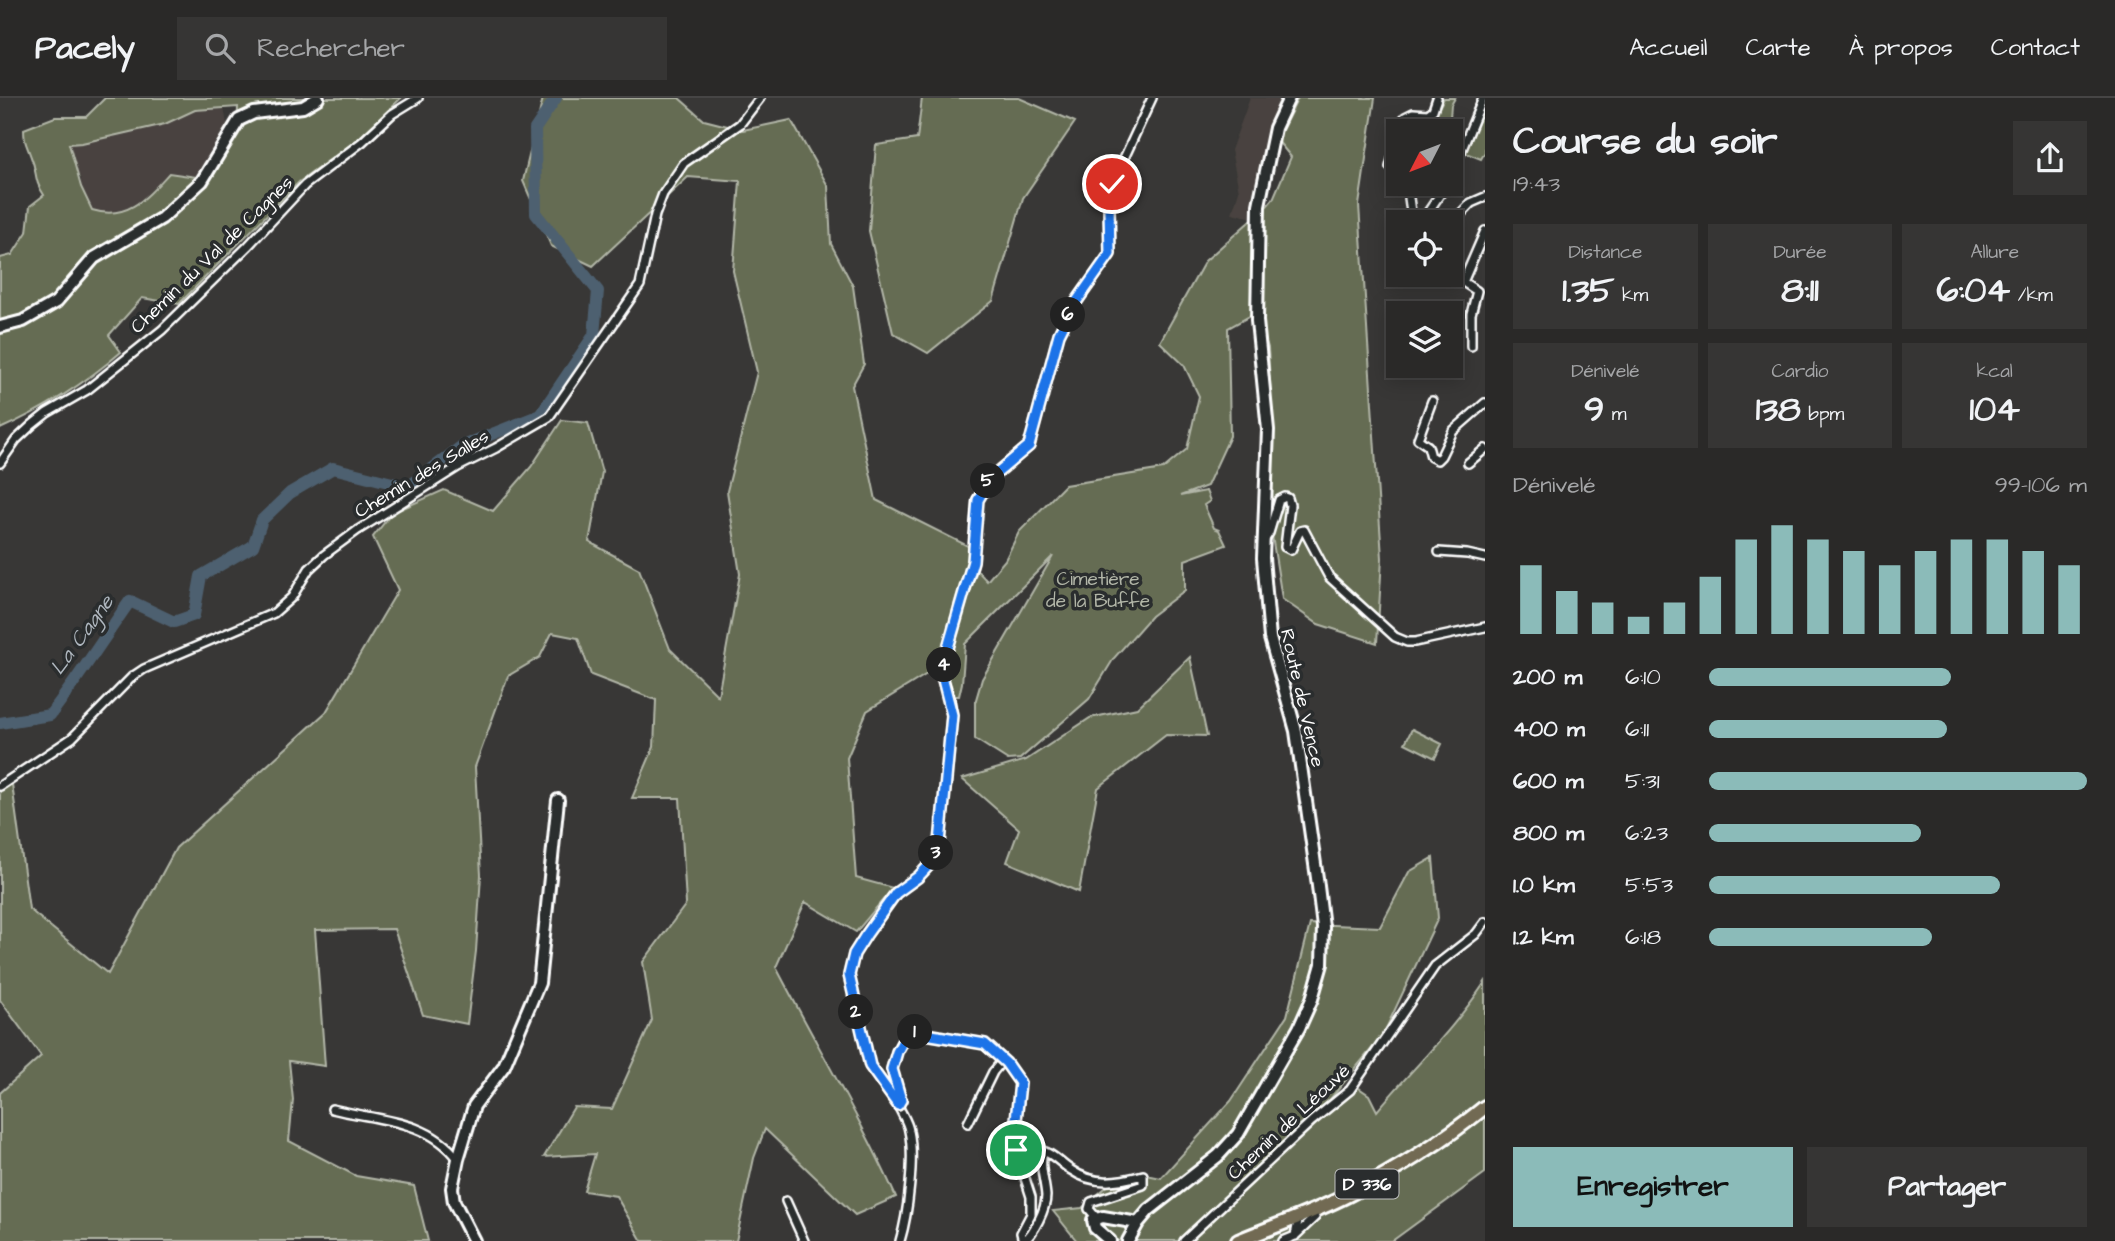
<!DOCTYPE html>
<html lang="fr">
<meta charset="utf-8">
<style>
:root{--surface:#2a2928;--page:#363534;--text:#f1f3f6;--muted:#a5a6a8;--line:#464545;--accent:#8bbbb9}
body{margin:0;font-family:"Architects Daughter",sans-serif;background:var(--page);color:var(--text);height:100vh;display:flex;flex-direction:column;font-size:26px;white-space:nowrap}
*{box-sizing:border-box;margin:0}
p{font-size:23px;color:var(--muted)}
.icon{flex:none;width:38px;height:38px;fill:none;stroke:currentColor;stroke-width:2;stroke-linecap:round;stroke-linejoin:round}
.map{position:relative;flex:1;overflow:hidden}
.details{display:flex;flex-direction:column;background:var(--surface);width:630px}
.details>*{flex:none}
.needle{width:46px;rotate:228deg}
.fabs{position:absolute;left:1386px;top:21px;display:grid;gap:14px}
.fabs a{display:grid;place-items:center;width:77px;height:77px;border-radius:0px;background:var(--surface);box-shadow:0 4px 18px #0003,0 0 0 2px var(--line);font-size:35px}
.pin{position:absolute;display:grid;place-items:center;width:60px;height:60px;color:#fff;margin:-30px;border:4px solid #fff;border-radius:50%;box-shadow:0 2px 7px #0007}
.km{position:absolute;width:35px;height:35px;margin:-18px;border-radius:50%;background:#222;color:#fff;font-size:19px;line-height:35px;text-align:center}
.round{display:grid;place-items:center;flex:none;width:74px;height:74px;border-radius:0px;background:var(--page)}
.headline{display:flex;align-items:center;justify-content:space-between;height:119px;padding:0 28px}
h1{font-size:38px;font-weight:700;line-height:52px}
.stats{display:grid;grid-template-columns:repeat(3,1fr);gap:10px;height:119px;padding:7px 28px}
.stats div{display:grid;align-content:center;border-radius:0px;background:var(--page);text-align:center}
.stats b{font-size:35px;font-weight:700}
.stats small{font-size:19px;font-weight:400}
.stats p{font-size:19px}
.chart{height:196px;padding:14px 28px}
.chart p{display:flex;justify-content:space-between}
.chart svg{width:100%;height:126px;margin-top:7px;stroke:var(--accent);stroke-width:6}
.button{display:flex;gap:14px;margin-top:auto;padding:14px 28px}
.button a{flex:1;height:80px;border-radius:0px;background:var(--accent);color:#111;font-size:28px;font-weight:700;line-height:80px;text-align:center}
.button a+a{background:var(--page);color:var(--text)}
ul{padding:0 28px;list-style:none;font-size:23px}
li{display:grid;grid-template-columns:112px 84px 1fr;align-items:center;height:52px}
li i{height:18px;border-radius:9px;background:var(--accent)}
header{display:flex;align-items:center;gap:42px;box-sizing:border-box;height:98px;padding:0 35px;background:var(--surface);border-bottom:2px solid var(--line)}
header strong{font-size:33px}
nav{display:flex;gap:38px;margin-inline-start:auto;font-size:24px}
.search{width:490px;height:63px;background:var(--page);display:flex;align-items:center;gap:18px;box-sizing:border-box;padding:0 24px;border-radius:0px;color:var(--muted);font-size:26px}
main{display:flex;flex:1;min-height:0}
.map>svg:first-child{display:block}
.built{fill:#48433f}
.green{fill:#656c52;stroke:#b2b6a8;stroke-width:2;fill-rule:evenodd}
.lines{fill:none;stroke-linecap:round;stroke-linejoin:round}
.river{stroke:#4e6070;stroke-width:12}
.street-casing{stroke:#fff;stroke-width:12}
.secondary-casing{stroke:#fff;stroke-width:16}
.primary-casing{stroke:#fff;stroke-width:18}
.street{stroke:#2a2d2e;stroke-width:7}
.secondary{stroke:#2a2d2e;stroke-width:10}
.primary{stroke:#726b52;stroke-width:12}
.route-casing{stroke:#fff;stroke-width:14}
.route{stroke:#1a73e8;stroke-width:9}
.labels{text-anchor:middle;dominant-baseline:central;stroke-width:7;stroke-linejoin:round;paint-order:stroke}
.shield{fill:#2a2d2e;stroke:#bfc0c0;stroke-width:2}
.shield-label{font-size:18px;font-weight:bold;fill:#fff}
.street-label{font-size:19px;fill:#fff;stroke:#2a2d2e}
.park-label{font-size:19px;fill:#b2b6a8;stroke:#2a2d2e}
.water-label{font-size:21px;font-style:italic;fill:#afb7bf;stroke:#2a2d2e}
</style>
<header>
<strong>Pacely</strong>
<div class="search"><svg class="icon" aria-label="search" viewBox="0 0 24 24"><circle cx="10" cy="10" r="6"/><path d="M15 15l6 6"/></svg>Rechercher</div>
<nav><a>Accueil</a><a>Carte</a><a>À propos</a><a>Contact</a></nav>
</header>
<main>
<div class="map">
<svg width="1485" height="1143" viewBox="0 0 1485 1143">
<rect width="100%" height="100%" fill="#383736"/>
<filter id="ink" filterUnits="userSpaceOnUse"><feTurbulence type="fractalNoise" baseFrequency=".0143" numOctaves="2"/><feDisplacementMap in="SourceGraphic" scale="14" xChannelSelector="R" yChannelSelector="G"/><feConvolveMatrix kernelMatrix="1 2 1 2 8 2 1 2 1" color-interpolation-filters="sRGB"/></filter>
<g filter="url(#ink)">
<path class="built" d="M1250,0H1284L1270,29L1259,77L1253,120L1232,115L1239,93L1231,52Z
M224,10L227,26L196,79L169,75L144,102L120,115L105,116L92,112L81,89V82L72,62L68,46L82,45L165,26L195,12Z"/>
<path class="green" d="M105,0H401L357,42L299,84L179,206L142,200L109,237L121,254C84,286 45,311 0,331V160L12,157L27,134L30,108L44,97C33,81 38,75 31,59C27,47 24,45 24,31L55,19H86ZM238,9L237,35L206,86L196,79L169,75C147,99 128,123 92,112L81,89L69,46L82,45L165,26L195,12Z
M543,0H679L704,22L743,32L791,22L828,88L831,146L853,188L864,266L852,288L876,402L970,449L969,464L987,483L1005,462L1019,434L1065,387L1163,371L1187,351L1199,298L1184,267L1160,244L1205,163L1267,108L1273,101L1291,59L1277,42L1298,0H1375L1359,107L1382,460L1377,545L1318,526L1282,501L1267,406L1274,355L1268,250L1257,214L1228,230L1230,338L1207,388L1180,398L1206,393L1210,403L1204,407L1214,430L1219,432L1226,447L1185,462V492L1151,518L1114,560L1089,601L1020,661L1008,662L975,641V605L982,581L1053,458L965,546L962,585L959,598H951L946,575L948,563L867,613L847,660L856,780L893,790L856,834L805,804L776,869C816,946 861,1021 896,1099L855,1117L765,1031L754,1060L736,1143H642L616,1098L584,1093L595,1056L544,1059L574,1009L612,1011L652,922L643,864L686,806L680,700H632L654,649L656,602L591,577L578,540L552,535L540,559L508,578L475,669L481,777L476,853L467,926L423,917L394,831L315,832L325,968L289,963L293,1002L289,1043L356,1078L414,1088L428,1143H0V995L41,958L0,902V683L12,686L29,811L108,876L176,750L326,614L398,492L373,439L392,415L444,392L493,413L531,369L562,322L588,325L602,374L589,444L639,471L670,551L718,598L740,476L727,393L757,274L733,173L740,83L688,79L593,168L551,148L523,83Z
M922,0H1019L1075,24L1023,100L993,203L928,255L893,235L869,133L876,47L917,41Z
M1444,0H1455L1451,7L1449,33H1432L1431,25Z
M1479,0H1485V54L1481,61L1458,52Z
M1190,559L1207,638L1166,637L1098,690L1079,794L1007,764L1019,731L962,681L1026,662L1090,620L1137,610Z
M1412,631L1442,646L1435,660L1405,645Z
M1433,760L1438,820L1383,937L1322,1011L1353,986L1369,997L1377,1013C1413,970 1454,931 1485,884V1075L1392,1143H1077L1053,1113L1082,1110L1119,1078L1137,1075L1161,1080L1231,1003L1287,918L1310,826L1380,829L1409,774Z"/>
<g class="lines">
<path class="river" d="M0,625L50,617C78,581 103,541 130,503L174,524L194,517L201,478L253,448L262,422L290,395L333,370L408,389L462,348L540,317L594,237L598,193L536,116L535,31L556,0"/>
<g class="street-casing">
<path id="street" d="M1400,33L1405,19L1413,15L1428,16L1433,12L1437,0
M1398,39L1390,69L1398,75
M1451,78L1483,0
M1407,86L1411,114L1421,124
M1425,124L1424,120L1447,86
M1451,126L1471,105L1485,99
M1471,248V216L1477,193L1463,184L1485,133
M1432,303L1418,341L1428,348L1431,359L1437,362L1441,358L1453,333L1485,305
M0,365L16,342L32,327L47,315L87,292L162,232L248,148L305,87L362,44L392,16L418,0
M1468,365L1485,351
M1265,441L1269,435L1279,402L1285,399L1288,400L1290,407L1285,449L1291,452L1300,433L1304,432L1329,479L1395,539L1407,544H1415L1485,529
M1439,454L1467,456L1485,460
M0,688L72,640L132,579L144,571L274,515L292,499L309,471L324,457L358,432L458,369L496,350L549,319L640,187L655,117L663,96L684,65L740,26L760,0
M898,1007L870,968L849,877L854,856L866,837L896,795L918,779L934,762L940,745L952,617L950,601L941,574L973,463L977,402L991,380L1029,348L1059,236L1072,210L1110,156L1109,109L1112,86L1152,0
M332,1011C376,1022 428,1021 458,1061
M968,1025L993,974L1003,962
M786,1103L804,1143
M1295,1138L1298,1123L1302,1120
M900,1143C908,1117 915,1059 909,1033C908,1024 901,1015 898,1007L901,1002L892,971L897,953L908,933L984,946L1006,965L1020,985L1016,1022V1052L1031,1099V1116L1021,1135L1023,1143
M1024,1143C1034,1135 1046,1111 1046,1098C1045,1083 1039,1069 1043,1053C1055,1057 1061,1066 1071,1072C1094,1088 1118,1084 1143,1077V1087L1091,1104L1089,1111L1095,1118L1093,1122
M1184,1143L1312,1023L1350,992L1435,868L1476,836L1485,824
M1283,1143L1295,1138L1315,1119"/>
</g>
<g class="secondary-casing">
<path id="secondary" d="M0,229L23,223L56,204L94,160L162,120L202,83L239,22L254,15L303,9L318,0
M474,1143L454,1104L452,1090L458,1061L474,1008L504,968L539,885L558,702
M1110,1143L1095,1130L1093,1122L1103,1119L1138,1125
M1128,1143L1138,1125L1149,1112L1218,1058L1238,1036L1299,930L1312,901L1322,866L1323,829L1317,780L1296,633L1270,540L1263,460L1268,332L1257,223L1259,107L1275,30L1289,0"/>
</g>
<g class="primary-casing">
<path id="primary" d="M1238,1143C1274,1128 1313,1115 1348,1097C1397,1072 1443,1043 1485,1009"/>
</g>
<use href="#street" class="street"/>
<use href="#secondary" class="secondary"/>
<use href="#primary" class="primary"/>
</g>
</g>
<g class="lines" filter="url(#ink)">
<g class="route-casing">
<path id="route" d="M1016,1052V1022L1020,985L1006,965L985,946L908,933L897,954L892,971L901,1002L898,1007L870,968L849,877L854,856L866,837L896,795L918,779L934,762L940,745L952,617L941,574L973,463L978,402L991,380L1029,348L1059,236L1072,210L1110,156L1109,109L1112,86"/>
</g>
<use href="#route" class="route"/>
</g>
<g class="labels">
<rect class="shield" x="1335.5" y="1071.5" width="63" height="29" rx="5"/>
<g class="shield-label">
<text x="1367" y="1086">D 336</text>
</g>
<g class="street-label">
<text transform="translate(212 157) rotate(-44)">Chemin du Val de Cagnes</text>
<text transform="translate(422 376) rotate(-31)">Chemin des Salles</text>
<text transform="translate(1302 600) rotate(77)">Route de Vence</text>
<text transform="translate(1289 1024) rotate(-43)">Chemin de Léouvé</text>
</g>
<g class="park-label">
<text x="1098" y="481">Cimetière<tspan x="1098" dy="22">de la Buffe</tspan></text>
</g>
<g class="water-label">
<text transform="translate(82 537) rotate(-54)">La Cagne</text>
</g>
</g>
</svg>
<div class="fabs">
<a><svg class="needle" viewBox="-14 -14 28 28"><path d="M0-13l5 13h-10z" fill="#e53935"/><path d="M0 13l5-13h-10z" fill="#a5a6a8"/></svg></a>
<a><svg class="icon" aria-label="locate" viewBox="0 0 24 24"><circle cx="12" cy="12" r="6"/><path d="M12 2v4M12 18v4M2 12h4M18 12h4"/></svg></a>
<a><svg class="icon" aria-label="layers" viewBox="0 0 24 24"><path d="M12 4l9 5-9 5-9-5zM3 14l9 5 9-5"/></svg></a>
</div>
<div class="pin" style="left:1016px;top:1052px;background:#1e9e55"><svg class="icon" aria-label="arrive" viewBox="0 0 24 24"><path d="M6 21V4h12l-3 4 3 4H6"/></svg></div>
<div class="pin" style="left:1112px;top:86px;background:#d93025"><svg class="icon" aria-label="check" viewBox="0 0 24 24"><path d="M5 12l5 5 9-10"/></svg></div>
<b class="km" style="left:915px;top:934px">1</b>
<b class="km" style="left:856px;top:914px">2</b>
<b class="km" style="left:936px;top:755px">3</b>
<b class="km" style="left:944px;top:567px">4</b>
<b class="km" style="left:988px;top:383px">5</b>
<b class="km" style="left:1068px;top:217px">6</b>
</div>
<section class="details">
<div class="headline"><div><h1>Course du soir</h1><p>19:43</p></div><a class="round"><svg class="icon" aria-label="share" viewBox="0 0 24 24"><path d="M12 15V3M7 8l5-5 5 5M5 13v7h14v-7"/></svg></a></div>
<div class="stats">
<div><p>Distance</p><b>1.35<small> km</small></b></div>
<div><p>Durée</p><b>8:11</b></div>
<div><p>Allure</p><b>6:04<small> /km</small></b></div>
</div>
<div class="stats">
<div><p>Dénivelé</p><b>9<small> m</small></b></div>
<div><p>Cardio</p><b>138<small> bpm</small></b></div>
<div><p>kcal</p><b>104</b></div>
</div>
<div class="chart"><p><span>Dénivelé</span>99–106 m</p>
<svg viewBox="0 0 160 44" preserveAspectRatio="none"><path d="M5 44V20M15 44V29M25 44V33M35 44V38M45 44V33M55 44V24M65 44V11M75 44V6M85 44V11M95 44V15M105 44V20M115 44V15M125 44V11M135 44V11M145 44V15M155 44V20"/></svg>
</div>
<ul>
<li><b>200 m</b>6:10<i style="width:64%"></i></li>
<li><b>400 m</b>6:11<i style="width:63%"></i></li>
<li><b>600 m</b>5:31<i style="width:100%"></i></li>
<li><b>800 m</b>6:23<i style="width:56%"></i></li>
<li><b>1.0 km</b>5:53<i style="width:77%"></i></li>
<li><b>1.2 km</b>6:18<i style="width:59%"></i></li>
</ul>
<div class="button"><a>Enregistrer</a><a>Partager</a></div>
</section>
</main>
